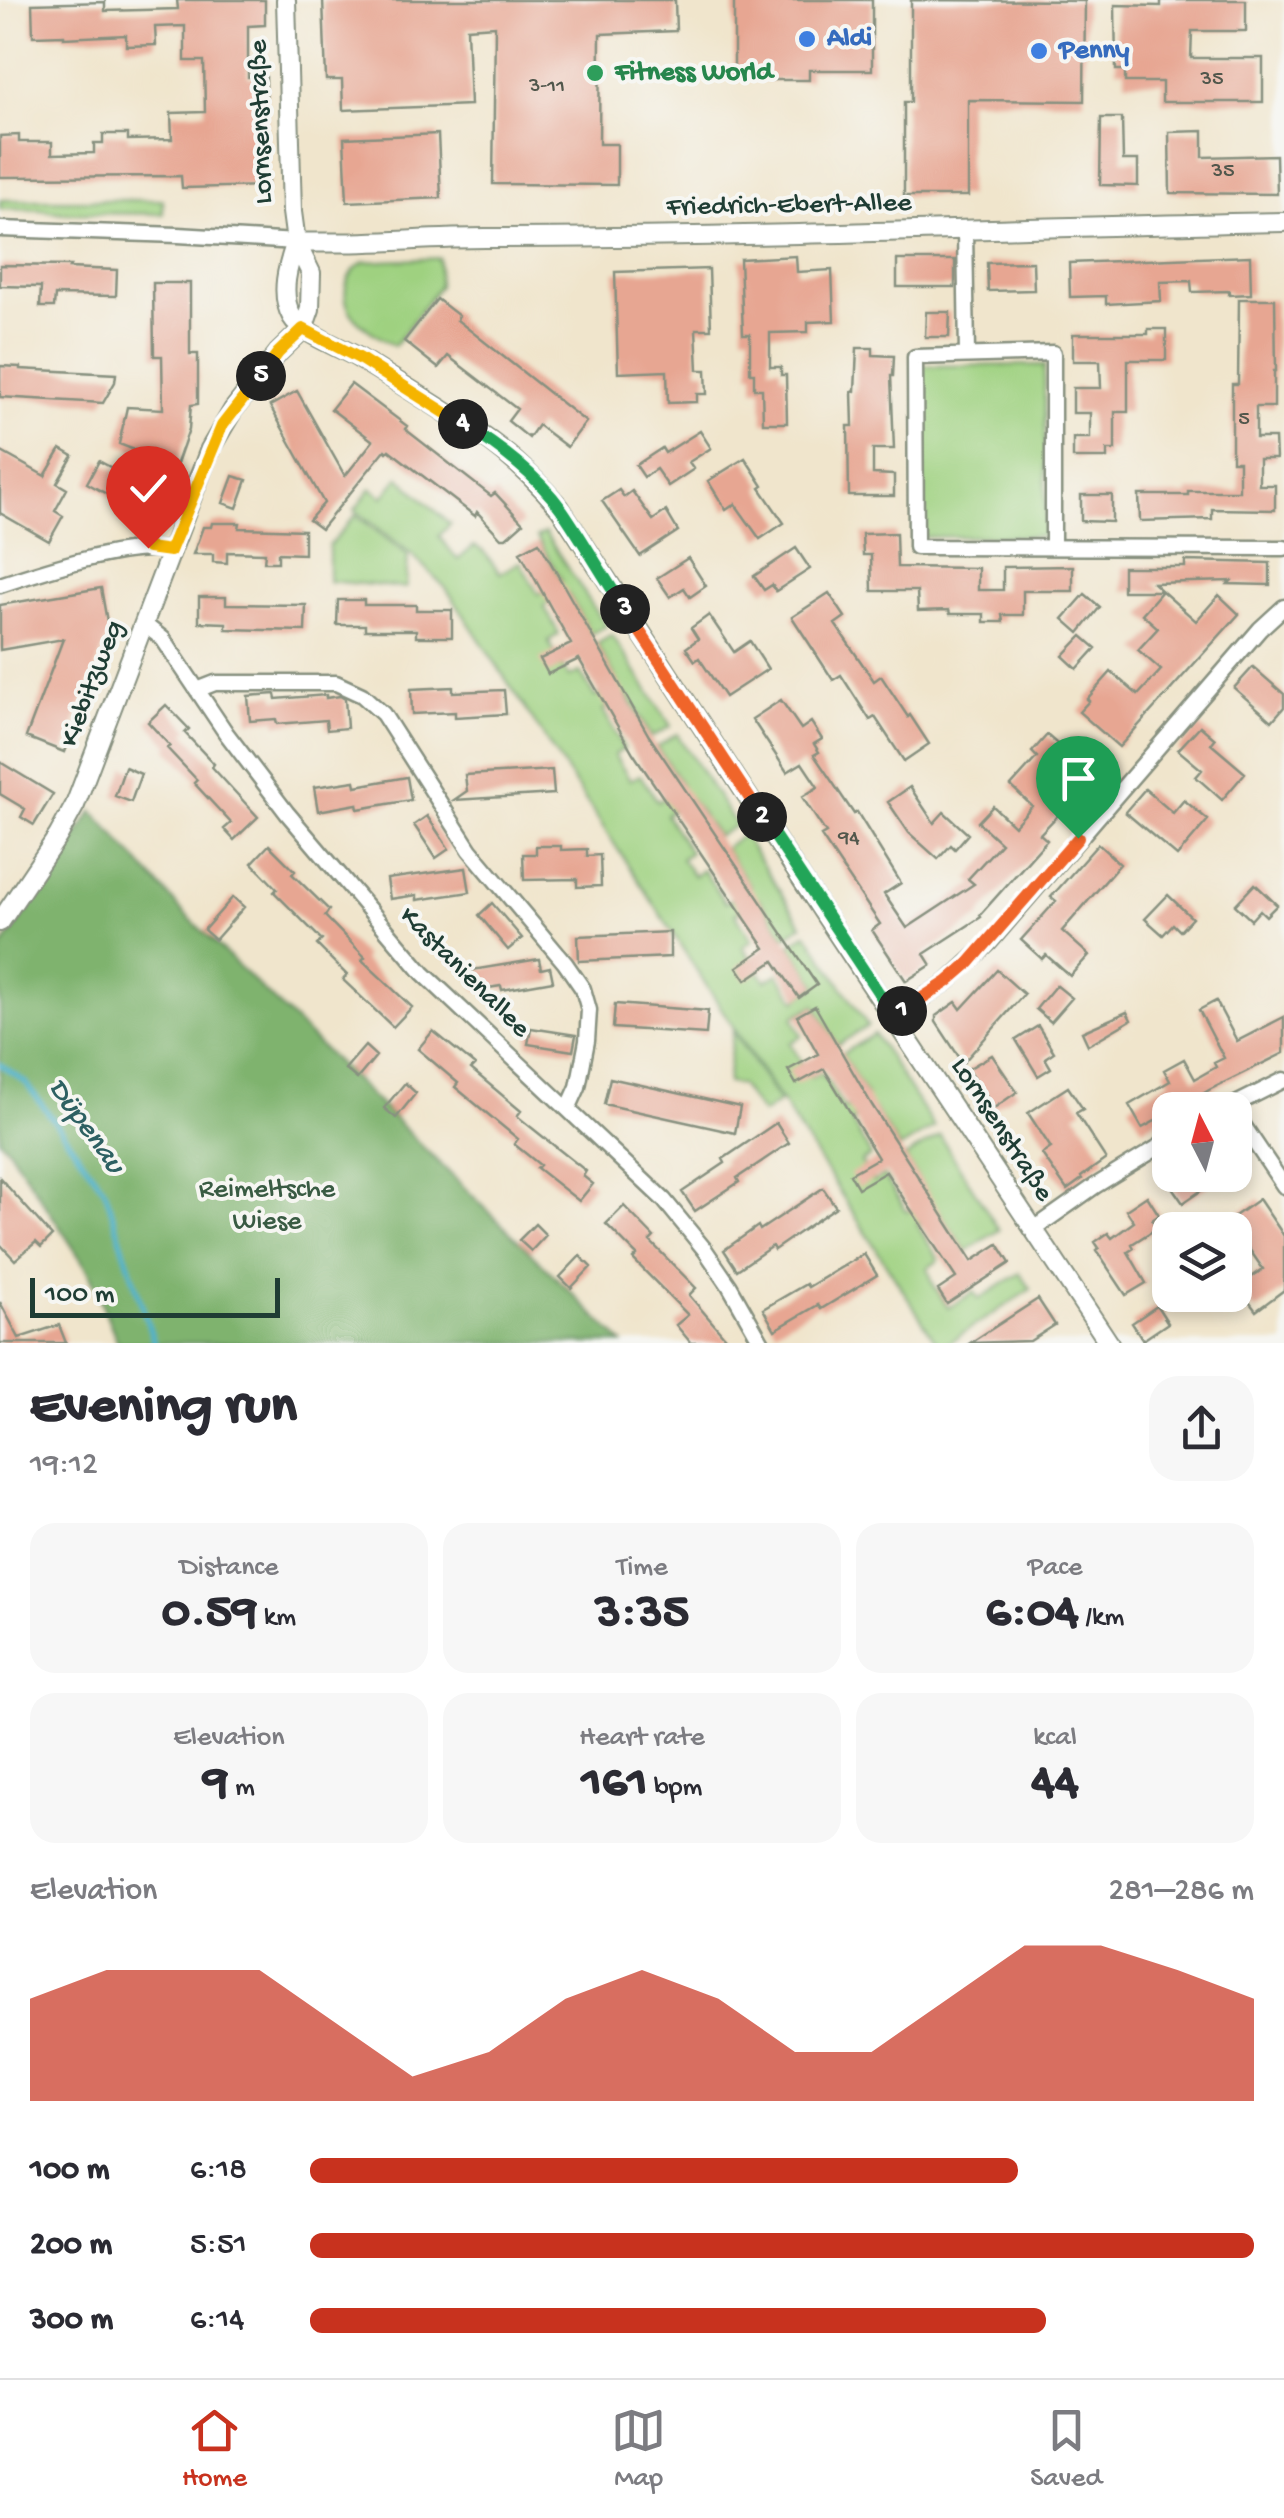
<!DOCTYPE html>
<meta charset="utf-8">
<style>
:root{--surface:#fff;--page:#f7f7f7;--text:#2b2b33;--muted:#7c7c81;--line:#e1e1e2;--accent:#c8321e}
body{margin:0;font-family:"Gochi Hand",sans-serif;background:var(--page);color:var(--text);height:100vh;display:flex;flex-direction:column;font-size:38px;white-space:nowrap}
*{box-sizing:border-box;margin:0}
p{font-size:32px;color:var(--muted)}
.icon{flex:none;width:55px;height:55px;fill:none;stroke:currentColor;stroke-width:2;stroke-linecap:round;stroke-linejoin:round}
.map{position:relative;height:1343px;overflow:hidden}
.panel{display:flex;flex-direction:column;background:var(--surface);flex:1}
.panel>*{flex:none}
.needle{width:65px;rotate:354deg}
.tools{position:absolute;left:1152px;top:1092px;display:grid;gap:20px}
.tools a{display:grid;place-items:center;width:100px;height:100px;border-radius:20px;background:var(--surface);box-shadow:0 5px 15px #0003;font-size:50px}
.scale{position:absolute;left:30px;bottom:25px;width:250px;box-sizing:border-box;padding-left:10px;border:5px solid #1f3d34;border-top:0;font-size:28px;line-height:35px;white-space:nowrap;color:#1f3d34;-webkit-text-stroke:8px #f6f6f2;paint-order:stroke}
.pin{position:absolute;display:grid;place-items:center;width:85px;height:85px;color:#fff;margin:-102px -42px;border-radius:50% 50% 50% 0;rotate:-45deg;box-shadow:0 0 10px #0007}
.pin .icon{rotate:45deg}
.km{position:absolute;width:50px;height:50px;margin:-25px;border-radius:50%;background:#222;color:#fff;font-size:28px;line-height:50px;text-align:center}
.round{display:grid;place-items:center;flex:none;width:105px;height:105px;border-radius:30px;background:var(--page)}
.head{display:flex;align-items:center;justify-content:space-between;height:170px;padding:0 30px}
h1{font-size:55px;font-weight:800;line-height:75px}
.figures{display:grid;grid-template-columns:repeat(3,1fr);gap:15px;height:170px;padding:10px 30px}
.figures div{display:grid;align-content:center;border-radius:25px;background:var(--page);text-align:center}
.figures b{font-size:50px;font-weight:800}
.figures small{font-size:28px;font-weight:400}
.figures p{font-size:28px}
.chart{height:280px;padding:20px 30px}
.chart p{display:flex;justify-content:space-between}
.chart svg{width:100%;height:180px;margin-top:10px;fill:var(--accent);opacity:.7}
ul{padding:0 30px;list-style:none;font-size:32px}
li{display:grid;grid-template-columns:160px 120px 1fr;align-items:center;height:75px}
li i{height:25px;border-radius:12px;background:var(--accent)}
.tabs{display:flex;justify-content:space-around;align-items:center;height:140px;border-top:2px solid var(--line);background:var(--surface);font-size:28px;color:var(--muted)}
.tabs a{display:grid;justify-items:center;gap:5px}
.tabs .selected{color:var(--accent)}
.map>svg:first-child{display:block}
.green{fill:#9fd180;stroke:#5f875a;stroke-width:2.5}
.forest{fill:#7fb36e;stroke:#4f7851;stroke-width:2.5}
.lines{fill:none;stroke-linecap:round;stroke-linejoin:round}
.stream{stroke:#4eb2cd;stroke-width:5}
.building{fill:#e7a692}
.minor-casing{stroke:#889180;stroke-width:19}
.tertiary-casing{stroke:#889180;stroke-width:22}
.minor{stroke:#fff;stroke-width:14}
.tertiary{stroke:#fff;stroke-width:18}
.split-1-casing{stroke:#fff;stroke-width:20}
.split-2-casing{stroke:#fff;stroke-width:20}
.split-3-casing{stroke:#fff;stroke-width:20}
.split-4-casing{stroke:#fff;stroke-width:20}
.split-5-casing{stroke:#fff;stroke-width:20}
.split-6-casing{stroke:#fff;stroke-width:20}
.split-1{stroke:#f0652b;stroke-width:12}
.split-2{stroke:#22a559;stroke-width:12}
.split-3{stroke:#f0652b;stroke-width:12}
.split-4{stroke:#22a559;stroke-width:12}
.split-5{stroke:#f5b400;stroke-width:12}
.split-6{stroke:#f5b400;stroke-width:12}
.shop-dot{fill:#3f7fe0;stroke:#f6f6f2;stroke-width:4}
.leisure-dot{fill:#2e9e5b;stroke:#f6f6f2;stroke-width:4}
.labels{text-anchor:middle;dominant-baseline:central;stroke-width:8;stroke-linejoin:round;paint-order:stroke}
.number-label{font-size:22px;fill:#51574c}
.shop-label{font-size:28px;font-weight:bold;fill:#366cbe;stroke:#f6f6f2;text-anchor:start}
.leisure-label{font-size:28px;font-weight:bold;fill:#27864d;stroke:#f6f6f2;text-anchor:start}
.street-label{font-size:28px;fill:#1f3d34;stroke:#f6f6f2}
.park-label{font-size:28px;fill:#395b43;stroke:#f6f6f2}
.water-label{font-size:30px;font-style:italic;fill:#2d6062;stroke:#f6f6f2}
</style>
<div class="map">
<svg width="1284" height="1343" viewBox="0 0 1284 1343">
<rect width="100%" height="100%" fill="#f6f6f2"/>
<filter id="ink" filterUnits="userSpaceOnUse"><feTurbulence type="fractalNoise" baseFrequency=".01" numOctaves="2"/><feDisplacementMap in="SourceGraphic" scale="20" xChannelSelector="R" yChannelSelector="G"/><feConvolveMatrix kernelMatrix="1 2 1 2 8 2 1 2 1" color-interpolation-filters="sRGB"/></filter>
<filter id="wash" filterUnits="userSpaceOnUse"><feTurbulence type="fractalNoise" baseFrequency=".0048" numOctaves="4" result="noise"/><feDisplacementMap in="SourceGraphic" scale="40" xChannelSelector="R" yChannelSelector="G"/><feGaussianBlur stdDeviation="2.25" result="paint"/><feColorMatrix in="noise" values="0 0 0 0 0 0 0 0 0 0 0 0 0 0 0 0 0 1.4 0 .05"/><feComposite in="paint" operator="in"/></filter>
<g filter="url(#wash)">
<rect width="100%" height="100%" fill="#f0e5cc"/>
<path class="green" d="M0,200H163V214L64,213L40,210L0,209Z
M439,258V286L394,346C373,333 340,317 346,287C348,276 354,268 364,262Z
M1044,365L1046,536L923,537L922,366Z
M399,477L450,524L439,536L458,560L474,546L483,551L500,573L520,562L538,594L562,581L537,537L545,533L606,626L591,634L568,593L544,606L559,634L548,641L569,677L580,672L595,697L619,683L597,644L612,635L671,726L652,737L628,696L603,710L624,749L614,755L630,780L640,775L658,802L682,785L657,747L677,734L736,825L718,836L690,798L666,815L690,852L681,859L694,876L703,870L726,903L750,886L724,848L743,835L802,925L785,937L759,899L735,914L752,940L743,947L766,981L778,974L796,1000L817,985L790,945L807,933L868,1026L837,1045L815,1005L793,1017L802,1036L790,1043L811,1078L822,1073L844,1109L867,1096L842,1054L874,1034L934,1127L900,1148L874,1109L852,1122L871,1156L861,1162L874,1182L884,1176L907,1212L930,1198L905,1157L940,1136L999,1230L966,1251L939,1211L917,1225L939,1260L928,1268L933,1284L948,1308L974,1292L979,1299L1020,1273L1031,1289L948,1343H937L663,918L446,588L410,553L355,510L371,488L383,497Z
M356,515L408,555L406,588L329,581V546Z
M733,1031L779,1102L762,1114L740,1085L727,1083Z"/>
<path class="forest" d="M93,811L183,912L623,1343H118L88,1270L8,1148L0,1140V951Z"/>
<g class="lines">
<path class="stream" d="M0,1064L26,1083L105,1190L154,1343"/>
</g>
<g id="blocks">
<path class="building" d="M177,0H265V25L248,26V77H266L268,186L182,188L181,176L0,177V136L19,135V142H52V154L94,153V143H103V134H128V140L172,139L171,113L205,112L204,61H185V26L155,27L156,45L126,46V35L64,38V35L33,36L32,4L105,2V11L178,9Z
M323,0H675L676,31L600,34L599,144H617V185L493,184L495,26L467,28L470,105L343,110L342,80H326Z
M734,0H872V70H809V80H734Z
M911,0L1085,1L1084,101L968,100V196H904V102H911Z
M1161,0H1246V31H1192L1191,58H1263V102H1162V82H1125V70H1116L1115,5L1161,6Z
M1101,118H1122L1123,160H1138V186L1100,185Z
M1203,131V157L1276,155L1277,194L1170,193L1169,132Z
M438,134L441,198L347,202L344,138Z
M796,256L797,272L832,270L834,321L808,322V332L770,333V367H781V375H786L787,423H763L762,389H754V373H750V334H743L740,259Z
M1250,256L1251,294L1229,295V291L1192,292L1191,281L1160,282L1161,301L1106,304V296L1070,297L1069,263Z
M897,260H955V287H897Z
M1033,262L1034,290L988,291L987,263Z
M0,265L70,266L69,268L117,270L116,296L55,295L54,307H40L41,287L0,286Z
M709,269L711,329H696L698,370H706L707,394H697V402L668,403L667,371L618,373L615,272Z
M153,283H190V354H198V404L191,405L189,429L176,466L119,444L127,407L163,409L162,356H154Z
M437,299L459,316L457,320L586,422L567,447L538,425L529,438L508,421L517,409L448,356L438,368L404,341Z
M1239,299H1275L1276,371H1274V407H1256V438H1275L1276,459H1259V485H1275V510L1212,509V519L1140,521L1139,495H1188V491H1239V461H1232V384H1238Z
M926,312H950L949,337H925Z
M1148,329H1166V360H1128V412H1115V450H1107V458H1073V438H1090V413H1073V388H1101L1100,361H1073V334H1148Z
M857,348H873V355L894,356L893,376H891L894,449H873V474L894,475V496H849L848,426H853L852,392L855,391Z
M0,366L20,367V369L116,374L115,382L103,403L0,397Z
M351,384L407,426L405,429L491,496L495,493L523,523L506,538H501L477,512L475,516L389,450L387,452L385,450L321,529L309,520L324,503L270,406L297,391L345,476L373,441L331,409Z
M700,431L711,448L689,462L694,469L668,486L656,469L644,477L636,465L662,448L665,453Z
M61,449L73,456L57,483L67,489L55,511L63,516L49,541L0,513V451L45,476Z
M745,458L763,486L760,488L784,523L760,539L735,504L726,510L708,481Z
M99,461L169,499L158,523L87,483Z
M233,476L247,480L237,508L223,503Z
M619,490L624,497L632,491L653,520L666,511L678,531L640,556L602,501Z
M1081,495H1112V522L1081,521Z
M212,523H240L239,528L304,530V554L278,553V562H264L265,553L227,552V563L213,562V554H193L203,527H211Z
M896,533L897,567L978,568V590H1003V567L1073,566V591H1023V615H1002L1003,622H984V614H950L949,610L918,611L917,591H872L871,555H863L862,534Z
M539,542L649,736L817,985L799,998L774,961L746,980L737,967L765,948L633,753L579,659L548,674L540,659L571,644L520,552Z
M796,548L810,569L776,591L772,585L764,590L754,576Z
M688,558L706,586L690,597L684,588L670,597L657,578Z
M1185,561L1270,563V585L1228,584L1231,581L1153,583L1162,591H1123V567H1185Z
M101,588L109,633L64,752L26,737L63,639L0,650V605Z
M1162,591L1196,621L1219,595L1239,614L1119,747L1079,712L1089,701L1087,699L1111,672L1138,695L1161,670L1138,650L1158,628L1142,614Z
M829,593L845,617L835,624L874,681L881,676L908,717L910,715L929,744L904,761L875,717L870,720L841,675L833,680L792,617Z
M1085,594L1100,607L1079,633L1063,619Z
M199,597H226V604L306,605L305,631L226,629V623L199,622Z
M338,600H364V605H416V610H452V637H416V630H365V625H337Z
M709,615L734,652L750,641L768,669L725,697L699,658L695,661L686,648L698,639L691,628Z
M1082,636L1096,648L1077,669L1063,656Z
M1253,667L1284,694V707L1272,721L1234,688Z
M453,687V692L504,690L506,714L455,717V712L412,714L411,689Z
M275,694L276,699L326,695V698L340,696L345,699L347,728L327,730L326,720L277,724L276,719L250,721L248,696Z
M781,700L801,729L811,722L822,739L814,744L819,752L814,755L854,814L857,812L901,883L884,894L907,928L974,884L968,879L1001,843L978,822L993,806L1014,826L1032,806L1011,786L1037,757L1032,752L1047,735L1064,750L1074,739L1105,767L1063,815L1061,812L1040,834L1047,840L980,915L981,917L924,954L931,965L906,981L872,930L880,924L821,836L826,833L802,797L818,787L802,763L787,772L752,719Z
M166,705L189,729L185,733L214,764L212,767L258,817L234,840L224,829L231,823L194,783L197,780L167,748L170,746L148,722Z
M1200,726L1215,739L1211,744L1245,773L1222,800L1196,777L1202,770L1178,750Z
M0,762L53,794L34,825L21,817L25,809L0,794Z
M125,767L141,774L131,802L115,796Z
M552,770L554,794L454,800L467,791L465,775Z
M407,777L411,800L358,809L357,804L318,811L314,787L355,781L356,786Z
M910,787L934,823L944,812L968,834L955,849L951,845L938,859L909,833L888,802Z
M1145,789L1173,813L1184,800L1208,820L1177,856L1125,812Z
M427,816L449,849L436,858L414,825Z
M1098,844L1120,864L1062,931L1089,955L1070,976L1046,955L1042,959L1021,940L1056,901L1051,897Z
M269,845L295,871L292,874L329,910L325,916L365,957L362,960L412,1007L393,1027L343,980L347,975L317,945L322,940L274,892L277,889L252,863Z
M536,846H561V850L587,849V856L600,855L601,886L577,887V879L524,880L523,854H536Z
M466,868L470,892L417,900V895L390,899L387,879Z
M1255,884L1277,905L1266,916L1260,910L1251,920L1235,905Z
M1168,895L1192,918L1180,931L1173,924L1163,935L1145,919Z
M233,897L244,907L215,940L204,930Z
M492,903L522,938L508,950L479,915Z
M670,932V957L579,961L578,936Z
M539,959L541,969L550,967L553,981L502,990L501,986L476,990L472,970Z
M997,970L1024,994L963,1063L936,1022V1016L956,1002L961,1009Z
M1056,985L1072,998L1051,1022L1036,1009Z
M1216,1001L1237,1041L1284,1017V1053L1209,1090L1176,1110H1170V1113L1142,1128L1129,1105L1170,1081L1164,1070L1184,1059L1195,1079L1216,1067L1214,1063L1224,1058L1199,1010Z
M615,1004L708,1011L706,1034L613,1028Z
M815,1006L872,1105L972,1261L998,1244L1010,1263L947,1304L938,1290L956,1278L886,1172L858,1188L850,1174L878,1158L824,1069L796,1084L788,1070L818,1054L797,1016Z
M1127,1012L1131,1020L1088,1045L1082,1032Z
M1038,1026L1054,1052L1045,1058L1051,1068L1038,1076L1016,1040Z
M531,1028L576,1035L573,1051L528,1044Z
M433,1031L475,1065L471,1069L521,1111L517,1116L586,1171L583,1176L593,1184L579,1201L537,1168L540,1165L514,1144L518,1139L455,1087L458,1083L418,1049Z
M365,1046L376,1056L357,1079L345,1069Z
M992,1055L1017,1092L994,1108L968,1069Z
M610,1078L740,1107L735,1133L604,1104Z
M405,1083L416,1093L396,1118L384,1108Z
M1068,1087L1083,1109L1076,1113L1106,1159L1081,1177L1082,1179L1067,1190L1042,1154L1051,1148L1028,1113Z
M776,1123L789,1143L737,1178L739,1182L695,1211L682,1192L725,1163L723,1159Z
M1174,1175H1224L1183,1203L1167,1180Z
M0,1178L52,1236L41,1247L36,1242L15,1260L0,1244Z
M823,1188L836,1207L774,1250L772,1246L737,1270L724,1250L758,1226L760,1230Z
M1147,1196L1159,1215L1152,1220L1157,1228L1132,1244L1134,1248L1128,1252L1146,1283L1126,1295L1096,1250L1099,1248L1095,1242L1108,1233L1112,1238L1134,1222L1126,1210Z
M1259,1199L1284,1236V1290L1256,1311L1238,1287L1263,1269L1229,1220Z
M624,1206L654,1237L650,1241L696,1288L689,1295L730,1343H691L676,1325L688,1315L633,1259L637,1255L606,1224Z
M535,1224L546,1235L531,1251L519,1240Z
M864,1254L877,1275L821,1309L818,1305L775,1330L763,1309L806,1284L808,1287Z
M580,1256L591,1267L571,1288L560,1277Z
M1038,1299L1055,1325L1030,1341L970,1343Z
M0,1302L19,1338L59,1325L66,1343H0Z
M1157,1306L1168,1323L1143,1340L1132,1323Z"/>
</g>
</g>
<g filter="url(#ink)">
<use href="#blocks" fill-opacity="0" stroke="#889180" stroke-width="2.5"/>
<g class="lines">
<g class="minor-casing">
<path id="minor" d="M0,229L178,235L296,242
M965,230L967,354
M1053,545V353L915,357L916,547L1284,548
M0,585C39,572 132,541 170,551
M144,624L163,639L226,733L287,813L423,973L664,1200L705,1250L729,1285L762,1343
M197,690L215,683H336L362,695L383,714L470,850L565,963L583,989L589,1010L587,1041L578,1087L568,1109
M894,1016L947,982L989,943L1260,629L1284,607
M1224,1110L1284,1080
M1235,1113L1284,1186
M1034,1229L1095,1186L1170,1140"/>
</g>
<g class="tertiary-casing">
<path id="tertiary" d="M296,242C288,265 279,294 292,317C301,333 340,347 357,357C398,382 440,408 481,435C511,455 536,480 560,508L825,915L1109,1343
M296,242C359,245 422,238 486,238C752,238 1018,227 1284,222
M0,922L58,836L75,805L210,449L233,410L278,353L303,329L310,309L311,273L296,242L292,212L286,0"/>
</g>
<use href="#minor" class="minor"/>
<use href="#tertiary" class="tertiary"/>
</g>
</g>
<g class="lines" filter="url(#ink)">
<g class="split-1-casing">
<path id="split-1" d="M902,1011L947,982L969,963L1078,838"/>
</g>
<g class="split-2-casing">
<path id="split-2" d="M762,817L894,1016L902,1011"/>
</g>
<g class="split-3-casing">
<path id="split-3" d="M625,609L762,817"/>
</g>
<g class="split-4-casing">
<path id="split-4" d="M463,424C499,447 536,474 562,510C584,542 603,576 625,609"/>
</g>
<g class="split-5-casing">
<path id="split-5" d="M261,376L278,353L303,329L359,358L463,424"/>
</g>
<g class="split-6-casing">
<path id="split-6" d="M148,548L170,551L222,426L261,376"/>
</g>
<use href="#split-1" class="split-1"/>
<use href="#split-2" class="split-2"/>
<use href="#split-3" class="split-3"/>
<use href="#split-4" class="split-4"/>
<use href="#split-5" class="split-5"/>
<use href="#split-6" class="split-6"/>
</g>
<g class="shop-dot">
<circle cx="807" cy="39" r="10"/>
<circle cx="1039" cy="51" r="10"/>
</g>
<circle class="leisure-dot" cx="595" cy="73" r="10"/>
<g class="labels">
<g class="number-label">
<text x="1212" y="80">35</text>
<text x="547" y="87">3-11</text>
<text x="1223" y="172">35</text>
<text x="1244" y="420">5</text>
<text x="849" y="839">94</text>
</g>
<g class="shop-label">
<text x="827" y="39">Aldi</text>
<text x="1059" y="51">Penny</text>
</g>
<g class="leisure-label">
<text x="615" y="73">Fitness World</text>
</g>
<g class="street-label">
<text transform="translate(262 122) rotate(-92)">Lornsenstraße</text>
<text transform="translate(789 206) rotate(-1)">Friedrich-Ebert-Allee</text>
<text transform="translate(93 684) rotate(-69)">Kiebitzweg</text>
<text transform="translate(464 973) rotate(45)">Kastanienallee</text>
<text transform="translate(1001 1130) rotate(57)">Lornsenstraße</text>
</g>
<g class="park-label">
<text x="267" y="1190">Reimeltsche<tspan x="267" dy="32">Wiese</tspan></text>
</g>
<g class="water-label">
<text transform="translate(85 1127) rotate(54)">Düpenau</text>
</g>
</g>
</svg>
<div class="tools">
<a><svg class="needle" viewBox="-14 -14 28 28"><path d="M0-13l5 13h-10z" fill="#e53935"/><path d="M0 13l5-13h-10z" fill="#7c7c81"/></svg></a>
<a><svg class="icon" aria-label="layers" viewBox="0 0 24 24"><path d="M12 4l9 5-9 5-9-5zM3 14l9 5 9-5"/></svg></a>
</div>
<div class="scale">100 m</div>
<div class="pin" style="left:1078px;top:838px;background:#1e9e55"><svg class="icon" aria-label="arrive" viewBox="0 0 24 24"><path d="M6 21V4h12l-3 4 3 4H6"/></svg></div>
<div class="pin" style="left:148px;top:548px;background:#d93025"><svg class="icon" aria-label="check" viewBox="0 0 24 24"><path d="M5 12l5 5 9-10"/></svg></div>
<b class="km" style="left:902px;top:1011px">1</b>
<b class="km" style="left:762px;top:817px">2</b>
<b class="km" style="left:625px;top:609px">3</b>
<b class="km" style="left:463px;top:424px">4</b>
<b class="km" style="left:261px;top:376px">5</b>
</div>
<section class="panel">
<div class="head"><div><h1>Evening run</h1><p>19:12</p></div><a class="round"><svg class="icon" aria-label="share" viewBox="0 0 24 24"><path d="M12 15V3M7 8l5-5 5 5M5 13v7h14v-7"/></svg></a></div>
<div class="figures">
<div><p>Distance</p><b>0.59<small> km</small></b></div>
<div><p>Time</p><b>3:35</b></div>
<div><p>Pace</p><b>6:04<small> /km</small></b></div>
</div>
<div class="figures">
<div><p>Elevation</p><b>9<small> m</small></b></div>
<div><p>Heart rate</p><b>161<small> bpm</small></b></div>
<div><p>kcal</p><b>44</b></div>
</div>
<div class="chart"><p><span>Elevation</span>281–286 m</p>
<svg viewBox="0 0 160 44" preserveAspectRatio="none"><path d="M0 44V19L10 12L20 12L30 12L40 25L50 38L60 32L70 19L80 12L90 19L100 32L110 32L120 19L130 6L140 6L150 12L160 19V44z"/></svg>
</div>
<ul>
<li><b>100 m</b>6:18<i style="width:75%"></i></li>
<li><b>200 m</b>5:51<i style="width:100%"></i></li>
<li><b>300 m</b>6:14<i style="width:78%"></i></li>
</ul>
</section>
<nav class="tabs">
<a class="selected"><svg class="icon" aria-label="home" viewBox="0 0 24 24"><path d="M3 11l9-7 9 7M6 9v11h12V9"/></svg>Home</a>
<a><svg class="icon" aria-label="map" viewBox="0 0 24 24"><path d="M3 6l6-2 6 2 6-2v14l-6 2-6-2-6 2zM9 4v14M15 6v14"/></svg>Map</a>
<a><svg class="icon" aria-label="saved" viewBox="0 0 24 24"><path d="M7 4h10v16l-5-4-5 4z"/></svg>Saved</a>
</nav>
